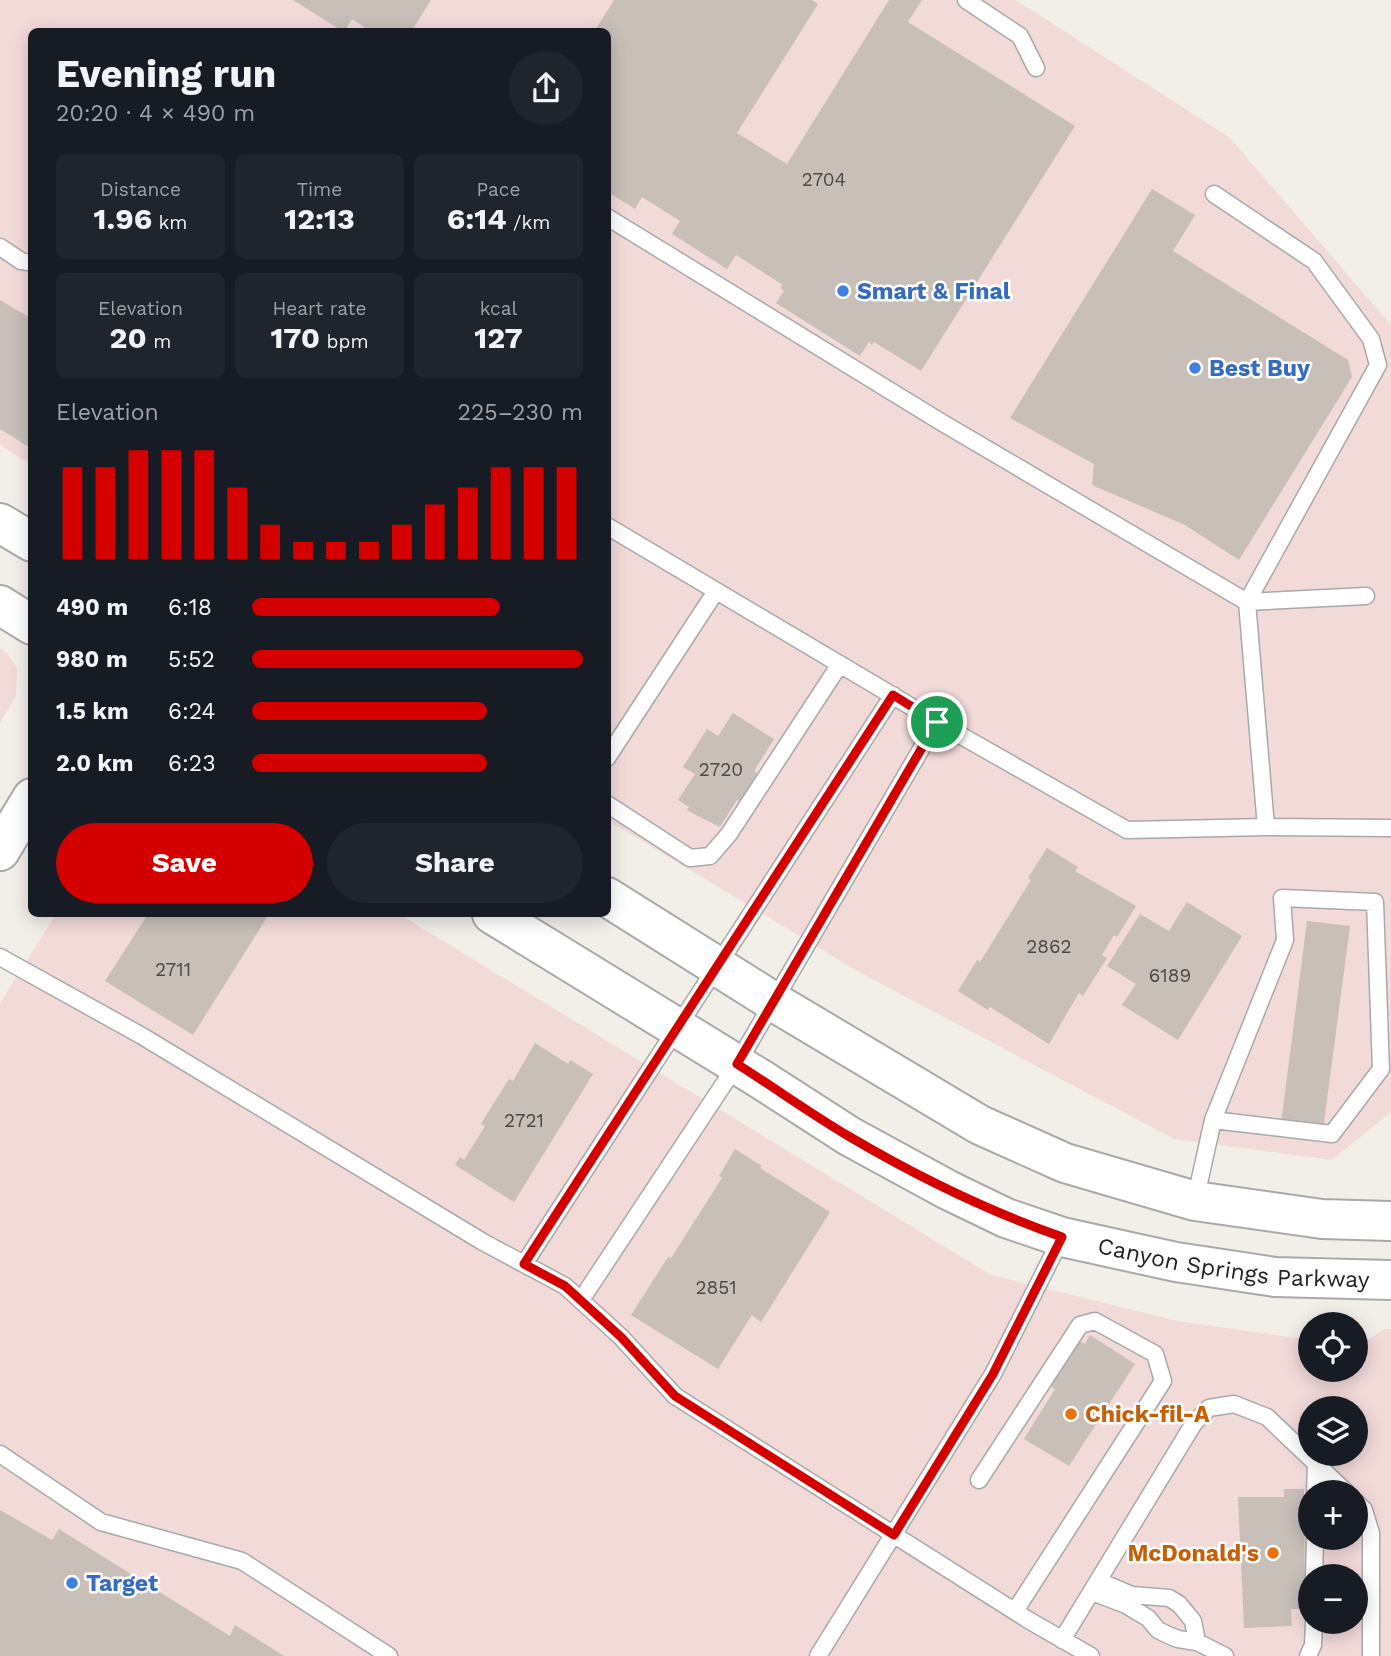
<!DOCTYPE html>
<meta charset="utf-8">
<style>
:root{--surface:#171b24;--page:#20242c;--text:#f1f3f6;--muted:#9ea1a6;--accent:#d40000}
body{margin:0;font-family:"Work Sans",sans-serif;background:var(--page);color:var(--text);height:100vh;display:flex;flex-direction:column;font-size:26px;white-space:nowrap}
*{box-sizing:border-box;margin:0}
p{font-size:23px;color:var(--muted)}
.icon{flex:none;width:38px;height:38px;fill:none;stroke:currentColor;stroke-width:2;stroke-linecap:round;stroke-linejoin:round}
.map{position:relative;flex:1;overflow:hidden}
.side{position:absolute;left:28px;top:28px;width:583px;height:889px;display:flex;flex-direction:column;background:var(--surface);border-radius:10px;box-shadow:0 4px 18px #0003}
.side>*{flex:none}
.fabs{position:absolute;left:1298px;top:1312px;display:grid;gap:14px}
.fabs a{display:grid;place-items:center;width:70px;height:70px;border-radius:50%;background:var(--surface);box-shadow:0 4px 18px #0003;font-size:35px}
.pin{position:absolute;display:grid;place-items:center;width:60px;height:60px;color:#fff;margin:-30px;border:4px solid #fff;border-radius:50%;box-shadow:0 2px 7px #0007}
.round{display:grid;place-items:center;flex:none;width:74px;height:74px;border-radius:37px;background:var(--page)}
.overview{display:flex;align-items:center;justify-content:space-between;height:119px;padding:0 28px}
h1{font-size:38px;font-weight:700;line-height:52px}
.stats{display:grid;grid-template-columns:repeat(3,1fr);gap:10px;height:119px;padding:7px 28px}
.stats div{display:grid;align-content:center;border-radius:10px;background:var(--page);text-align:center}
.stats b{font-size:30px;font-weight:700}
.stats small{font-size:19px;font-weight:400}
.stats p{font-size:19px}
.chart{height:196px;padding:14px 28px}
.chart p{display:flex;justify-content:space-between}
.chart svg{width:100%;height:126px;margin-top:7px;stroke:var(--accent);stroke-width:6}
.button{display:flex;gap:14px;margin-top:auto;padding:14px 28px}
.button a{flex:1;height:80px;border-radius:42px;background:var(--accent);color:#fff;font-size:28px;font-weight:700;line-height:80px;text-align:center}
.button a+a{background:var(--page);color:var(--text)}
ul{padding:0 28px;list-style:none;font-size:23px}
li{display:grid;grid-template-columns:112px 84px 1fr;align-items:center;height:52px}
li i{height:18px;border-radius:9px;background:var(--accent)}
.map>svg:first-child{display:block}
.commercial{fill:#f2dad9;fill-rule:evenodd}
.building{fill:#c7bfb8}
.lines{fill:none;stroke-linecap:round;stroke-linejoin:round}
.service-casing{stroke:#a9a9a9;stroke-width:19}
.tertiary-casing{stroke:#a9a9a9;stroke-width:42}
.service{stroke:#fff;stroke-width:16}
.tertiary{stroke:#fff;stroke-width:38}
.route-casing{stroke:#fff;stroke-width:14}
.route{stroke:#d40000;stroke-width:9}
.shop-dot{fill:#3f7fe0;stroke:#fff;stroke-width:2.5}
.food-dot{fill:#e8710a;stroke:#fff;stroke-width:2.5}
.labels{text-anchor:middle;dominant-baseline:central;stroke-width:5;stroke-linejoin:round;paint-order:stroke}
.number-label{font-size:19px;fill:#4b4948}
.shop-label{font-size:23px;font-weight:bold;fill:#366cbe;stroke:#fff;text-anchor:start}
.street-label{font-size:23px;fill:#222;stroke:#fff}
.food-label{font-size:23px;font-weight:bold;fill:#c56008;stroke:#fff;text-anchor:start}
</style>
<div class="map">
<svg width="1391" height="1656" viewBox="0 0 1391 1656">
<rect width="100%" height="100%" fill="#f2efe9"/>
<path class="commercial" d="M0,0H1016L1229,137L1391,325V1112L1332,1160L1174,1139L859,972L607,820V32H32L31,465L0,445Z
M0,648L7,653L17,668L16,696L0,723Z
M56,914H399L991,1275L1178,1321L1311,1340V1370H1356V1342H1365L1384,1329H1391V1656H0V1003ZM1311,1409H1356V1454H1311ZM1311,1493H1356V1538H1311ZM1311,1577H1356V1622H1311Z"/>
<path class="building" d="M293,0H431L411,32H372L352,19L344,32Z
M614,0H812L818,4L737,133L787,164L889,0H922L908,22L1075,126L921,371L874,342L872,345L869,342L860,356L776,303L784,291L780,288L783,285L736,255L727,269L672,234L680,221L642,197L635,209L611,194L607,199V32H594Z
M1152,189L1195,215L1173,251L1348,360L1352,377L1239,560L1185,525L1092,485L1094,464L1010,418Z
M0,300L32,319V449L0,429Z
M733,713L774,739L754,771L761,776L741,802L737,800L720,827L694,814L687,810L689,807L678,800L695,774L683,767L707,729L718,736Z
M1047,848L1078,867L1075,871L1136,906L1117,937L1114,935L1102,955L1107,958L1083,996L1079,993L1049,1044L990,1007L988,1010L958,991L977,960L980,962L1031,880L1028,878Z
M1187,902L1242,936L1178,1040L1122,1005L1136,984L1107,966L1140,914L1169,931Z
M148,914H269L193,1035L105,981Z
M1307,921L1350,926L1323,1130L1281,1124Z
M535,1043L568,1064L570,1060L593,1074L514,1202L455,1165L460,1157L464,1160L485,1126L481,1124L485,1117L509,1079L513,1081Z
M735,1149L762,1166L760,1168L830,1212L761,1322L752,1315L718,1369L631,1315L668,1257L671,1258L722,1178L719,1176Z
M1090,1335L1135,1364L1069,1466L1024,1439L1055,1389L1048,1385L1077,1340L1085,1344Z
M1284,1489H1304L1305,1609H1291L1292,1626L1244,1628L1238,1497H1284Z
M0,1510L52,1540L59,1529L230,1636L235,1625L284,1656H0Z"/>
<g class="lines">
<g class="service-casing">
<path id="service" d="M966,0L1020,36L1036,68
M1214,194L1314,261L1371,339L1378,365L1247,602L1266,827
M607,217L941,422L1247,602L1366,596
M0,247L21,261L32,263
M607,526L937,722L1127,830L1266,827L1391,828
M607,758L716,591
M607,804L690,858L710,856L729,834L840,664
M0,957L142,1036L483,1242L565,1286L621,1337L675,1396L1030,1621L1091,1656
M1195,1201L1213,1120L1332,1134L1381,1069L1375,902L1282,898L1285,940L1213,1120
M524,1264L893,695
M581,1300L737,1064L937,722
M0,1454L101,1522L242,1561L389,1656
M979,1480L1080,1325L1095,1321L1155,1354L1163,1381L1015,1611
M1315,1493L1316,1463
M1356,1502L1364,1510L1371,1533V1656
M1314,1577L1315,1538
M1099,1581L1132,1595L1169,1598L1179,1604L1193,1621L1197,1642
M1092,1592L1126,1605L1148,1618L1158,1630L1168,1635L1178,1639L1197,1642L1225,1656
M1062,1640L1194,1423L1209,1408L1234,1404L1267,1417L1347,1493
M818,1656L993,1374L1062,1237
M1308,1656L1313,1645L1314,1622"/>
</g>
<g class="tertiary-casing">
<g id="tertiary">
<path d="M0,523L32,542"/>
<path d="M0,605L32,625"/>
<path d="M0,851L32,798"/>
<path d="M607,897L774,1002L980,1125L1065,1163L1195,1201L1322,1219L1391,1221"/>
<path id="s1" d="M492,914L759,1078L849,1136L948,1190L1006,1218L1062,1237L1176,1262L1275,1277L1391,1280"/>
</g>
</g>
<use href="#service" class="service"/>
<use href="#tertiary" class="tertiary"/>
</g>
<g class="lines">
<g class="route-casing">
<path id="route" d="M893,695L937,722L737,1064C775,1088 811,1114 850,1137C918,1177 988,1211 1062,1237L993,1374L894,1535L675,1396L621,1337L565,1286L524,1264Z"/>
</g>
<use href="#route" class="route"/>
</g>
<g class="shop-dot">
<circle cx="843" cy="291" r="7"/>
<circle cx="1195" cy="368" r="7"/>
<circle cx="72" cy="1583" r="7"/>
</g>
<g class="food-dot">
<circle cx="1071" cy="1414" r="7"/>
<circle cx="1273" cy="1553" r="7"/>
</g>
<g class="labels">
<g class="number-label">
<text x="824" y="179">2704</text>
<text x="721" y="769">2720</text>
<text x="1049" y="946">2862</text>
<text x="173" y="969">2711</text>
<text x="1170" y="975">6189</text>
<text x="524" y="1120">2721</text>
<text x="716" y="1287">2851</text>
</g>
<g class="shop-label">
<text x="857" y="291">Smart &amp; Final</text>
<text x="1209" y="368">Best Buy</text>
<text x="86" y="1583">Target</text>
</g>
<g class="street-label">
<text stroke="none"><textPath href="#s1" startOffset="831">Canyon Springs Parkway</textPath></text>
</g>
<g class="food-label">
<text x="1085" y="1414">Chick-fil-A</text>
<text x="1259" y="1553" text-anchor="end">McDonald's</text>
</g>
</g>
</svg>
<div class="fabs">
<a><svg class="icon" aria-label="locate" viewBox="0 0 24 24"><circle cx="12" cy="12" r="6"/><path d="M12 2v4M12 18v4M2 12h4M18 12h4"/></svg></a>
<a><svg class="icon" aria-label="layers" viewBox="0 0 24 24"><path d="M12 4l9 5-9 5-9-5zM3 14l9 5 9-5"/></svg></a>
<a>+</a>
<a>−</a>
</div>
<div class="pin" style="left:937px;top:722px;background:#1e9e55"><svg class="icon" aria-label="arrive" viewBox="0 0 24 24"><path d="M6 21V4h12l-3 4 3 4H6"/></svg></div>
<section class="side">
<div class="overview"><div><h1>Evening run</h1><p>20:20 · 4 × 490 m</p></div><a class="round"><svg class="icon" aria-label="share" viewBox="0 0 24 24"><path d="M12 15V3M7 8l5-5 5 5M5 13v7h14v-7"/></svg></a></div>
<div class="stats">
<div><p>Distance</p><b>1.96<small> km</small></b></div>
<div><p>Time</p><b>12:13</b></div>
<div><p>Pace</p><b>6:14<small> /km</small></b></div>
</div>
<div class="stats">
<div><p>Elevation</p><b>20<small> m</small></b></div>
<div><p>Heart rate</p><b>170<small> bpm</small></b></div>
<div><p>kcal</p><b>127</b></div>
</div>
<div class="chart"><p><span>Elevation</span>225–230 m</p>
<svg viewBox="0 0 160 44" preserveAspectRatio="none"><path d="M5 44V12M15 44V12M25 44V6M35 44V6M45 44V6M55 44V19M65 44V32M75 44V38M85 44V38M95 44V38M105 44V32M115 44V25M125 44V19M135 44V12M145 44V12M155 44V12"/></svg>
</div>
<ul>
<li><b>490 m</b>6:18<i style="width:75%"></i></li>
<li><b>980 m</b>5:52<i style="width:100%"></i></li>
<li><b>1.5 km</b>6:24<i style="width:71%"></i></li>
<li><b>2.0 km</b>6:23<i style="width:71%"></i></li>
</ul>
<div class="button"><a>Save</a><a>Share</a></div>
</section>
</div>
